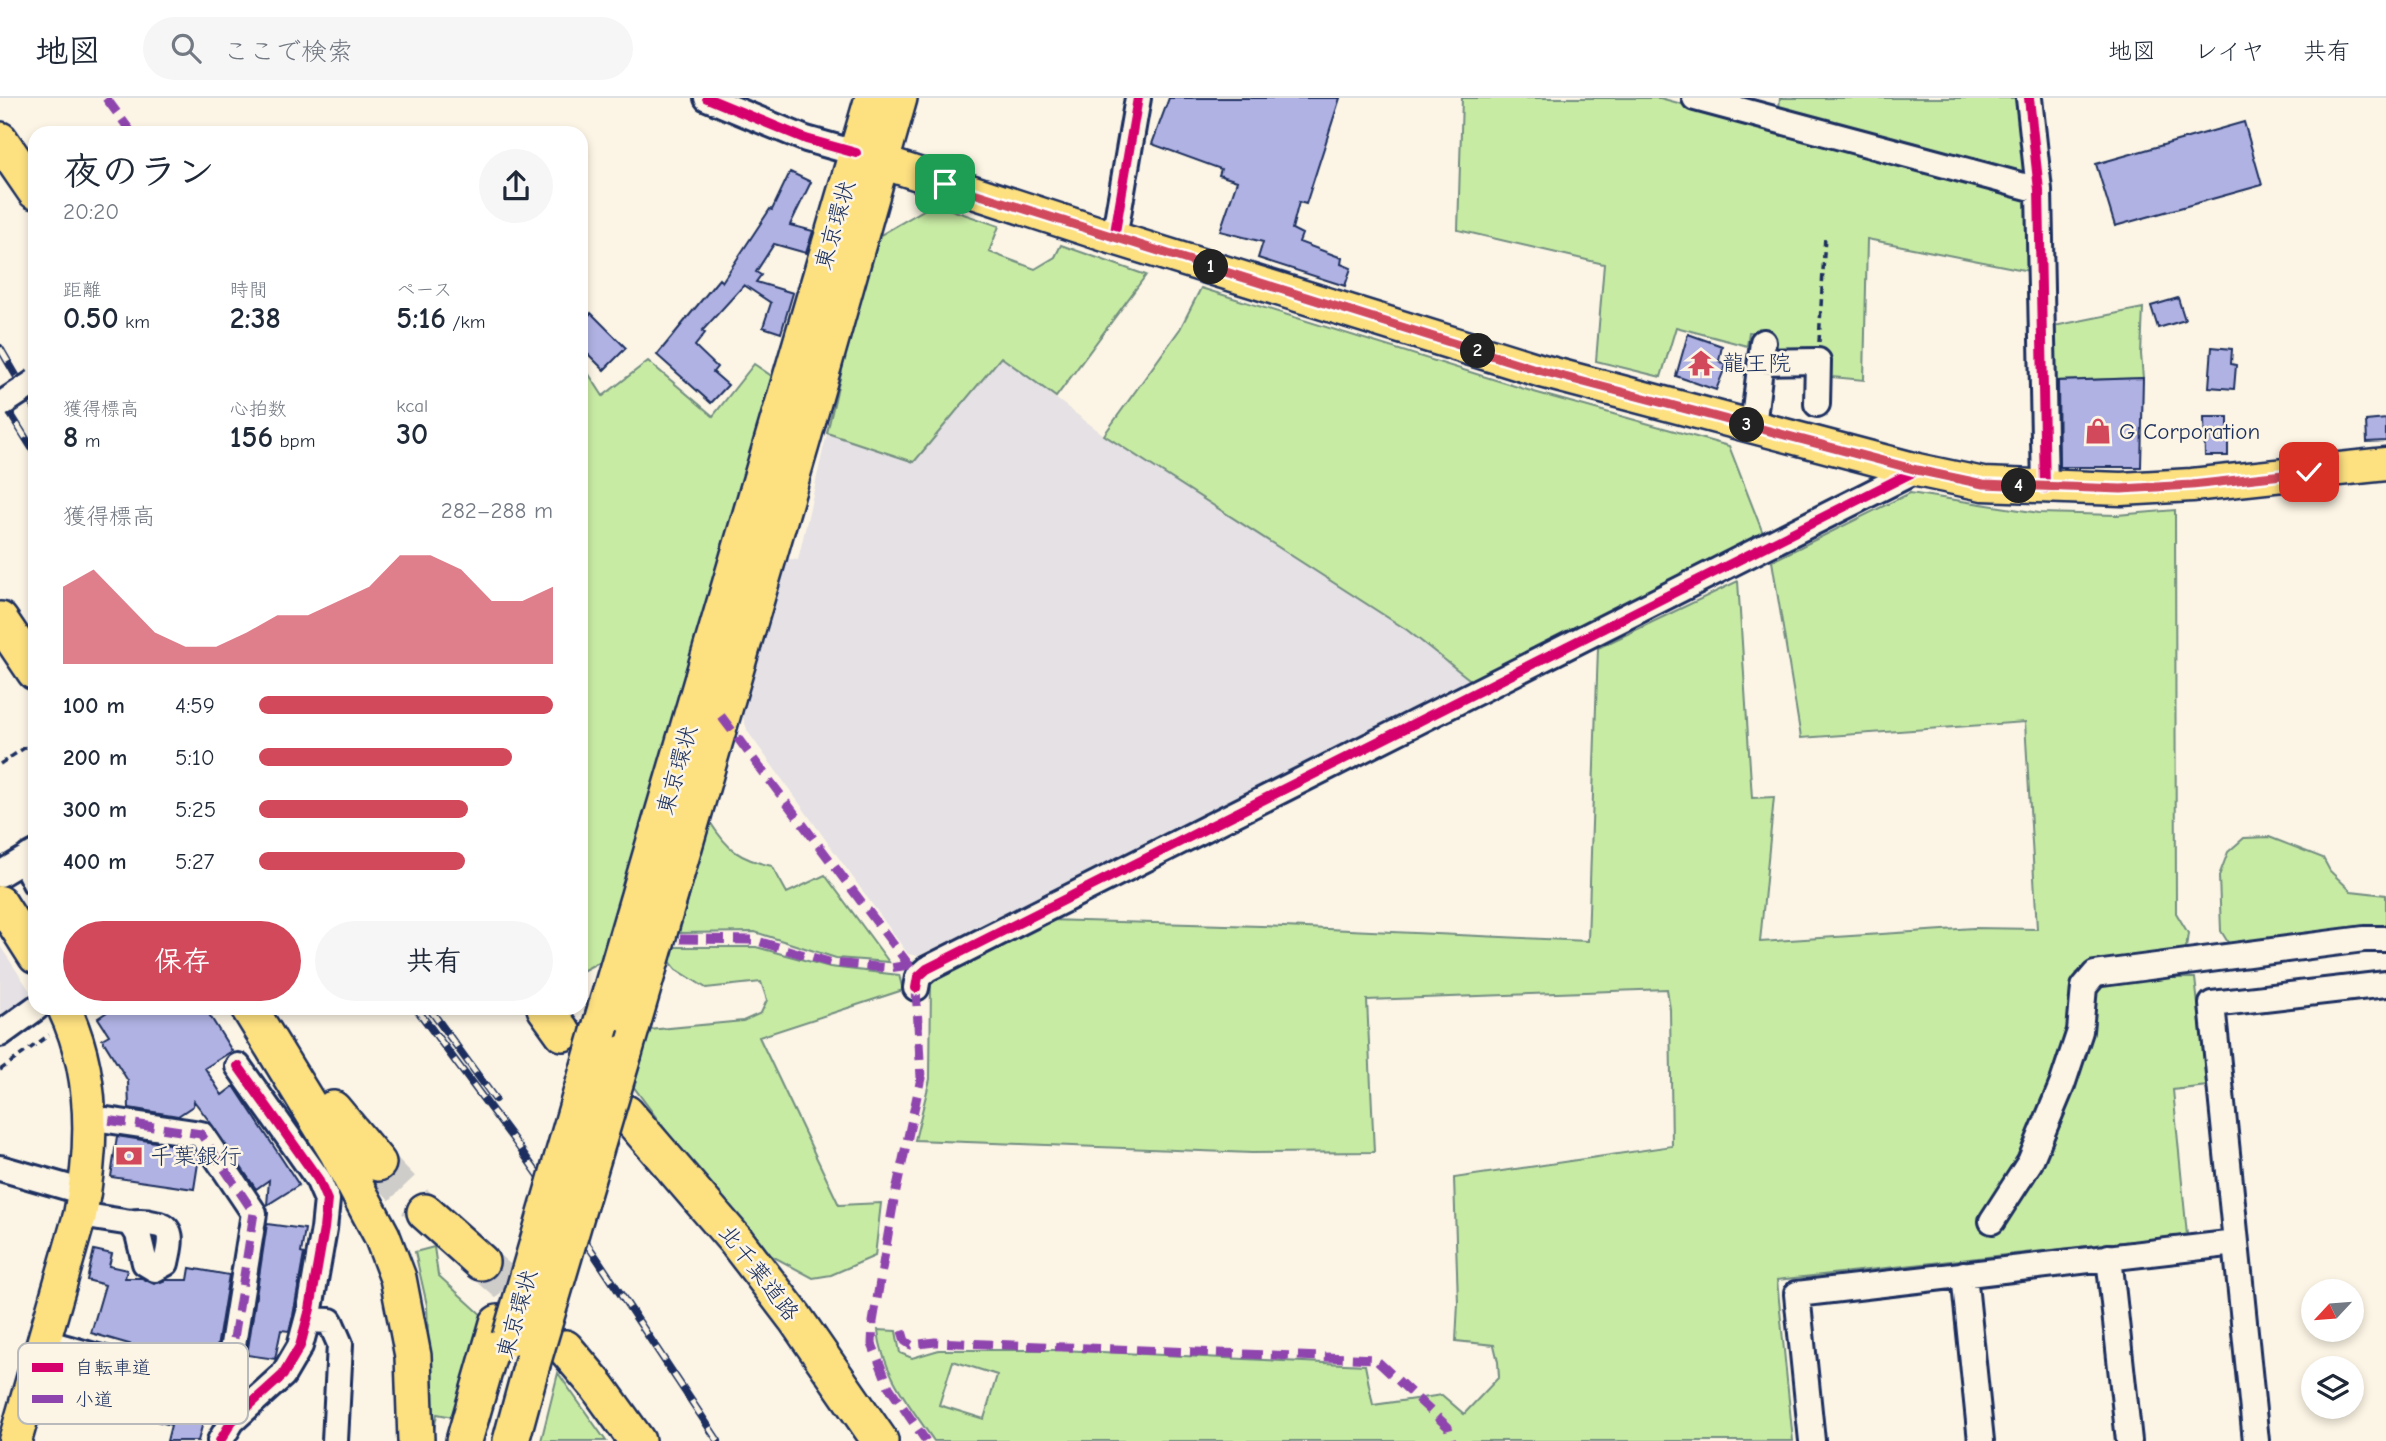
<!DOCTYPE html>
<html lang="ja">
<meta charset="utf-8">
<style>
:root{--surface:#fff;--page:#f6f6f7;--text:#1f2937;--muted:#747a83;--line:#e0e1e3;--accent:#d1495b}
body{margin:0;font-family:"Comic Neue","Klee One",sans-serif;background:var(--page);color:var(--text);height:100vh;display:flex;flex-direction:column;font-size:26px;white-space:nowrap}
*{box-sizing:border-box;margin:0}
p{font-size:23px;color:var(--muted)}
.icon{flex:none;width:38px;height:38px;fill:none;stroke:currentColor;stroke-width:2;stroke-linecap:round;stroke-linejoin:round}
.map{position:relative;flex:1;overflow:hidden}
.panel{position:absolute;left:28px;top:28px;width:560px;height:889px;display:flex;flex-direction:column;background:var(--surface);border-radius:21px;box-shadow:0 4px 10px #0003}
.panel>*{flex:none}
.needle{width:46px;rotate:244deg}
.fabs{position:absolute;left:2301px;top:1181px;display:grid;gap:14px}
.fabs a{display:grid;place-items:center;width:63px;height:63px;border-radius:50%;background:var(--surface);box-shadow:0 4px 10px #0003;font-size:35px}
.pin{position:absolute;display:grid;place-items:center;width:60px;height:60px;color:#fff;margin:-30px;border-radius:14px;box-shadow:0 4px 10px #0006}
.km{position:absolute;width:35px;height:35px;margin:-18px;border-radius:50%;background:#222;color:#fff;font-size:19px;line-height:35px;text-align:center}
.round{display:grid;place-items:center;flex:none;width:74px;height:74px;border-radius:37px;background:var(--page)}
.headline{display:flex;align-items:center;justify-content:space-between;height:119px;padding:0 35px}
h1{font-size:38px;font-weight:700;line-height:52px}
.stats{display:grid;grid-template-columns:repeat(3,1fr);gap:10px;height:119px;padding:7px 35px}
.stats div{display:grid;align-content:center}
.stats b{font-size:30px;font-weight:700}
.stats small{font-size:19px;font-weight:400}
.stats p{font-size:19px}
.chart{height:196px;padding:14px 35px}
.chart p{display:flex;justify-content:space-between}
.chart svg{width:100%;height:126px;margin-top:7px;fill:var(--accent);opacity:.7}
.action{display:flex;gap:14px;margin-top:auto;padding:14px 35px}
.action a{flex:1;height:80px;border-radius:42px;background:var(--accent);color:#fff;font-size:28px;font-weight:700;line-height:80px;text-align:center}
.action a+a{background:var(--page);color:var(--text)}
ul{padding:0 35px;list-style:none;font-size:23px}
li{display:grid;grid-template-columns:112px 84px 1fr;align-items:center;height:52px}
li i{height:18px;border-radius:9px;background:var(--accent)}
header{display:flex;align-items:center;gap:42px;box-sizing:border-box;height:98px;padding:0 35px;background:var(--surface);border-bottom:2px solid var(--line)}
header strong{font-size:33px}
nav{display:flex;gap:38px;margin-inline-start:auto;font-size:24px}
.search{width:490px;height:63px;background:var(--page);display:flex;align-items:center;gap:18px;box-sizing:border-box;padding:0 24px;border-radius:38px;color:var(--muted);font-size:26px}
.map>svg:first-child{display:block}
.built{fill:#e5e1e4}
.green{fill:#c8eba4;stroke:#728d81;stroke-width:2;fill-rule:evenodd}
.building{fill:#b0b2e3;stroke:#1b2f5e;stroke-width:2}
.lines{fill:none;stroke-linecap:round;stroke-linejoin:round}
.highway-tunnel{stroke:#cfcdca;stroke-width:35;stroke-dasharray:35 18;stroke-linecap:butt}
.minor-casing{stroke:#1b2f5e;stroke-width:30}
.major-casing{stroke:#1b2f5e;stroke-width:37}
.highway-casing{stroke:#1b2f5e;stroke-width:40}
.path{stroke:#1b2f5e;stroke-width:3.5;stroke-dasharray:7 5;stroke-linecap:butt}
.minor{stroke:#fcf5e5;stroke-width:24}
.major{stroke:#fde080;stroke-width:32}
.highway{stroke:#fde080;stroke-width:35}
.rail-casing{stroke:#1b2f5e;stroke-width:8}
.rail{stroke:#fcf5e5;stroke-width:5;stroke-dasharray:16;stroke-linecap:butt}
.minor-bridge-casing{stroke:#1b2f5e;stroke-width:30;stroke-linecap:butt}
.highway-bridge-casing{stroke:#1b2f5e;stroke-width:40;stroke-linecap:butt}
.minor-bridge{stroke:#fcf5e5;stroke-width:24}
.highway-bridge{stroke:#fde080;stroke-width:35}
.quiet{stroke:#8e44ad;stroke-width:9;stroke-dasharray:18 9;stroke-linecap:butt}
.cycleway-casing{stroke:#fcf5e5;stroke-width:15}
.cycleway{stroke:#d6006c;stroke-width:10}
.route-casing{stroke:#fff;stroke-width:14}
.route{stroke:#d1495b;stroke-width:9}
.labels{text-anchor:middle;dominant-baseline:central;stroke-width:5;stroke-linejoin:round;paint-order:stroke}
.street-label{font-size:23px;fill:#1b2f5e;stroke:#fcf5e5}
.poi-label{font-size:23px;fill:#1b2f5e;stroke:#fcf5e5;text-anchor:start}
.key{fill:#fcf5e5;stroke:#b8babc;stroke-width:2}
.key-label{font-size:19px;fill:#1b2f5e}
</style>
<header>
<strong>地図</strong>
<div class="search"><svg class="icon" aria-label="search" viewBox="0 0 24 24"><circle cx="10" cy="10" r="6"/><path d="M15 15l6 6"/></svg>ここで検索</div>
<nav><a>地図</a><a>レイヤ</a><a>共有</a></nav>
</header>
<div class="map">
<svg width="2386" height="1343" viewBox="0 0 2386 1343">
<rect width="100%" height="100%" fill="#fcf5e5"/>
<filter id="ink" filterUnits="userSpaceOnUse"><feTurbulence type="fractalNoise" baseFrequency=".0143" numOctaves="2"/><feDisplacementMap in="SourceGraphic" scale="14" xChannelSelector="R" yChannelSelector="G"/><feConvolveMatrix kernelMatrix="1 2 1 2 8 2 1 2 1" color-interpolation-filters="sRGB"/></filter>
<g filter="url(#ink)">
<path class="built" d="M1001,259L1104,337L1407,532L1473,584L918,858L908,856L748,634L741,614L782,460L798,462L827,335L914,364Z
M0,848L30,893L29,900L0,921Z"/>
<path class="green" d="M1462,0H1660L1777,32L1780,0H2024L2034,174L1867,141L1864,282L1809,277L1776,258L1775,237L1749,234L1747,248L1676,229L1661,279L1596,263L1604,166L1458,132Z
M934,106L999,128L989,154L1035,171L1055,159L1061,147L1146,177L1056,299L1001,259L914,364L827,335L845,259L879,138Z
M1201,190L1534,294L1729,348L1764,438L1473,584L1407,532L1104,337L1180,231Z
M2143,210L2141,256L2143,280L2049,283V229Z
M648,263L713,318L754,266L773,279L601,863L582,873L581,876V269L583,267L603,298Z
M1910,395L2039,415L2117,417L2175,412L2176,815L2188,835L2186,850L2180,856L2090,868L2077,875L2100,885L2148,880H2195L2207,988L2173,992L2187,1137L1777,1182L1793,1343H934C911,1309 882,1275 878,1232L896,1233L900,1255L912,1260L939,1252H1061L1365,1267L1373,1307L1442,1297L1464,1316L1499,1279L1498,1264L1494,1247L1456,1243L1458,1205L1454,1080L1672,1048L1670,911L1667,891L1367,902L1374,1054L1252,1055L915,1042L930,981L931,886L936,877L1047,822L1261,828L1588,843L1598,550L1738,483L1752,700L1774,699L1760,844L1974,830L2037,831L2025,624L1801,640L1772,463ZM953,1263L997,1277L984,1321L939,1307Z
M710,724C728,752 739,761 772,768L787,795L825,777L889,864L836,860L755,834L679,835Z
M2269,739L2323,760L2330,773L2351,793L2386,797V833L2232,851L2221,833L2219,778L2228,754L2244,740Z
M673,849H756L830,869L899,877L903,892L759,939L839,1107L881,1105L875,1158L831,1177L813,1180L757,1150L718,1103L633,988L649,932L743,923L761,915L767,902L761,884L706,890L676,871L667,860Z
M434,1149L438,1177L485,1220L458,1320L437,1316L432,1343L427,1207L415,1154Z
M558,1275L606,1343H541Z"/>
<path class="building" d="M1169,0H1340L1306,106L1299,104L1292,131L1302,136L1299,144L1342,160L1341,166L1351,170L1345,188L1258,160L1263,144L1220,133L1237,83L1219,77L1221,71L1152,46Z
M2244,24L2262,87L2115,128L2096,66Z
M790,74L811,84L790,127L813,133L806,155L774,146L756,174L761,177L756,184L793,195L781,235L763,229L771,205L744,187L702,233L705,235L695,248L717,269L713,274L728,287L711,305L657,257L714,187L719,181L722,184L770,111L772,112Z
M2178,200L2185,222L2158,230L2151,208Z
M591,215L626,250L604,272L581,249V225Z
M1688,236L1722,248L1719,263L1726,267L1716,292L1676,278Z
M2212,249L2232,251L2231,266L2236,267L2234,291L2209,289Z
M2143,280L2141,369H2059L2058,283Z
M2204,319H2228V358H2205Z
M2386,321V343L2367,344L2366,323Z
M113,910H205L232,953L205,970L222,997L234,988L299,1087L267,1107L269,1082L256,1091L213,1028L194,1003L193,1008L178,1018L129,1010L128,983L102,941L109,937L98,920Z
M117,1038L187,1049L186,1055L197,1056L199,1059L194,1091L111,1079Z
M267,1126L305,1131L301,1155L304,1156L293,1218L289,1233L281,1232L275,1261L247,1257Z
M94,1152L112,1156L109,1168L127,1172L125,1180H142L154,1186L166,1182H188L190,1170L229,1177L217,1250L212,1270L91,1235L105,1187L87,1182Z
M80,1272L208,1306L198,1343H167L171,1327L64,1298L68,1283L76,1286Z"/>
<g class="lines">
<path class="highway-tunnel" d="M378,1065L425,1114
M481,1164L533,1209L541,1219"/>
<g class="minor-casing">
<path id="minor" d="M707,0L806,41L856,55
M1695,0L2039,92
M2029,0L2039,92L2045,390
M1114,140L1138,0
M1761,264L1818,263L1817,306
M1753,329L1763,244
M29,758L28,771L35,785
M0,776L35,755
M916,890L918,879L927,871L1917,372
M0,936L36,910
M0,1070L84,1094
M80,1117L131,1125C140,1123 147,1124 155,1126C177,1129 169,1149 166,1165L155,1171L145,1165L138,1136L131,1125
M1992,1123L2030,1064L2062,987L2080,933L2084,889L2095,876L2364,841H2386
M2109,1159L2129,1343
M1964,1176L1981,1343
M308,1222L330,1223L340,1246L335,1343
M59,1248L207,1290L228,1278L254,1115L201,1036L107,1022
M220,1343L232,1323L283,1277L300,1248L310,1211L324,1131L327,1102L318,1081L238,968
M1812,1343L1797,1196L2236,1145
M2256,1343L2212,906L2386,886"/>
</g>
<g class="major-casing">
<path id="major" d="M857,56L1114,140L1542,273L1917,372L1983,386L2121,391L2192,387L2386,366
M0,804L35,859
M15,1343L80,1117C94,1048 95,975 64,910"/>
</g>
<g class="highway-casing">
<path id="highway" d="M0,42L35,93
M0,522L35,574
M249,910L336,1052L382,1138L398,1180L413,1258L416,1343
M545,910L563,935
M601,927L873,0
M624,955L802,343L899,0
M333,1011L378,1065
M626,1015L736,1143L795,1220L880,1343
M425,1114L481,1164
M565,1250L598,1289L637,1343
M464,1343L498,1225
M511,1343L532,1266"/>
</g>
<path class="path" d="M1819,244L1825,138
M0,666L35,643
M0,972L49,937"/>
<use href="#minor" class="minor"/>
<use href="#major" class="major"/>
<use href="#highway" class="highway"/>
<g class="rail-casing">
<path id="rail" d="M0,250L35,310
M0,299L35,355
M416,910L514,1042L596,1159L718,1343
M429,910L495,1001"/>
</g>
<use href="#rail" class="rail"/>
<g class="minor-bridge-casing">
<path id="minor-bridge" d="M0,307L35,284"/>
</g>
<g class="highway-bridge-casing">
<path id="highway-bridge" d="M510,1240L601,927
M532,1266L624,955"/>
</g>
<use href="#minor-bridge" class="minor-bridge"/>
<use href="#highway-bridge" class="highway-bridge"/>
<path class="quiet" d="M106,0L132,35
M721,618L918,879
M680,841L754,842L832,865L890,870L909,867
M916,890L921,980L894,1102L873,1224L872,1246L889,1289L926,1343
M902,1233L905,1243L911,1247L935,1244L1375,1261L1448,1329L1452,1343
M59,1248L207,1290L228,1278L254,1115L201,1036L107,1022
M217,1284L235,1304"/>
<g class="cycleway-casing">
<path id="cycleway" d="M707,0L806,41L856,55
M2029,0L2039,92L2045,390
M1114,140L1138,0
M916,890L918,879L927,871L1917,372
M220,1343L232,1323L283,1277L300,1248L310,1211L324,1131L327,1102L318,1081L238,968"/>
</g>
<use href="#cycleway" class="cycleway"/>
</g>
</g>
<g class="lines" filter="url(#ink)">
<g class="route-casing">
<path id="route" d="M945,86L1542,273L1917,372L1983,386L2121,391L2192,387L2309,374"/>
</g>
<use href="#route" class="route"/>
</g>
<defs>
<g id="temple-bare" transform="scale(2.1)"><path d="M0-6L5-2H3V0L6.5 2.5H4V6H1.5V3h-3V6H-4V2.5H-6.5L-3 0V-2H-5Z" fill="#d1495b" stroke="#fcf5e5" stroke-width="2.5" paint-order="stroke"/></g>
<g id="shop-bare" transform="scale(2.1)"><path d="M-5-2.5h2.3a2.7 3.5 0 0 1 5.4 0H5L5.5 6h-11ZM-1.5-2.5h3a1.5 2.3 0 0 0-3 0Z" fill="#d1495b" stroke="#fcf5e5" stroke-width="2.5" paint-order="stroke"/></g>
<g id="bank-bare" transform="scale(2.1)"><path d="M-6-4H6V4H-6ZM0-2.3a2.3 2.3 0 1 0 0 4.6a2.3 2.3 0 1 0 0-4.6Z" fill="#d1495b" stroke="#fcf5e5" stroke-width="2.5" paint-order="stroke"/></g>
</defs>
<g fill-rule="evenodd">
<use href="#temple-bare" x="1701" y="265"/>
<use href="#shop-bare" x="2098" y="333"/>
<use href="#bank-bare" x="129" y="1058"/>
</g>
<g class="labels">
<g class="street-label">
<text transform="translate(835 127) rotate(-74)">東京環状</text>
<text transform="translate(677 672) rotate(-74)">東京環状</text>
<text transform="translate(759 1175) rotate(52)">北千葉道路</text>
<text transform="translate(517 1216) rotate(-74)">東京環状</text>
</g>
<g class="poi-label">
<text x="1722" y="265">龍王院</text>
<text x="2119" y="333">G Corporation</text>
<text x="150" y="1058">千葉銀行</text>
</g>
</g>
<rect x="18" y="1245" width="230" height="81" rx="10" class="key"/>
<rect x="32" y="1265" width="31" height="9" fill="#d6006c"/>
<rect x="32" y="1297" width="31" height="8" fill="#8e44ad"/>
<g class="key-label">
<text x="75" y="1276">自転車道</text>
<text x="75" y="1308">小道</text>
</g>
</svg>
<div class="fabs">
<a><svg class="needle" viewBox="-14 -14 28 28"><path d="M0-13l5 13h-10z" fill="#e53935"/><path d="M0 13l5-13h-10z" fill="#747a83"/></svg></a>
<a><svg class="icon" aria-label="layers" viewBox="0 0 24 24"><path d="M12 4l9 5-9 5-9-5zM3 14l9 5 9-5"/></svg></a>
</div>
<div class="pin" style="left:945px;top:86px;background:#1e9e55"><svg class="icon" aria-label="arrive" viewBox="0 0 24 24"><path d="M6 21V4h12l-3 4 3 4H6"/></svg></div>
<div class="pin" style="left:2309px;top:374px;background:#d93025"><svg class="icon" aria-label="check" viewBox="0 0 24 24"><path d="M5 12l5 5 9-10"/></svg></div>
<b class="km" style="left:1211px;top:169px">1</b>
<b class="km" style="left:1478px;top:253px">2</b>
<b class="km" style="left:1747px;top:327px">3</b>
<b class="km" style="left:2019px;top:388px">4</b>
<section class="panel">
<div class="headline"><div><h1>夜のラン</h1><p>20:20</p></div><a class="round"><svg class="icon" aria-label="share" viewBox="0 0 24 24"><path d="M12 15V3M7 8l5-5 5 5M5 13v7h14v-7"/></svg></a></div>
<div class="stats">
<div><p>距離</p><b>0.50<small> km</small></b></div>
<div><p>時間</p><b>2:38</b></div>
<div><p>ペース</p><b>5:16<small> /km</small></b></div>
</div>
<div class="stats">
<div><p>獲得標高</p><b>8<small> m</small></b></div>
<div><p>心拍数</p><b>156<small> bpm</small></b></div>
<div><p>kcal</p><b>30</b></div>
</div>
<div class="chart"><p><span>獲得標高</span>282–288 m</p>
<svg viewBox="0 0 160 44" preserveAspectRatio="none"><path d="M0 44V17L10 11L20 22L30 33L40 38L50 38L60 33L70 27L80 27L90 22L100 17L110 6L120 6L130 11L140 22L150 22L160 17V44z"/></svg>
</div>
<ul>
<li><b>100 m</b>4:59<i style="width:100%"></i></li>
<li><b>200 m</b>5:10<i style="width:86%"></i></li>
<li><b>300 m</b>5:25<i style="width:71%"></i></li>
<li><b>400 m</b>5:27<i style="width:70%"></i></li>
</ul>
<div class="action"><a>保存</a><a>共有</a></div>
</section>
</div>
